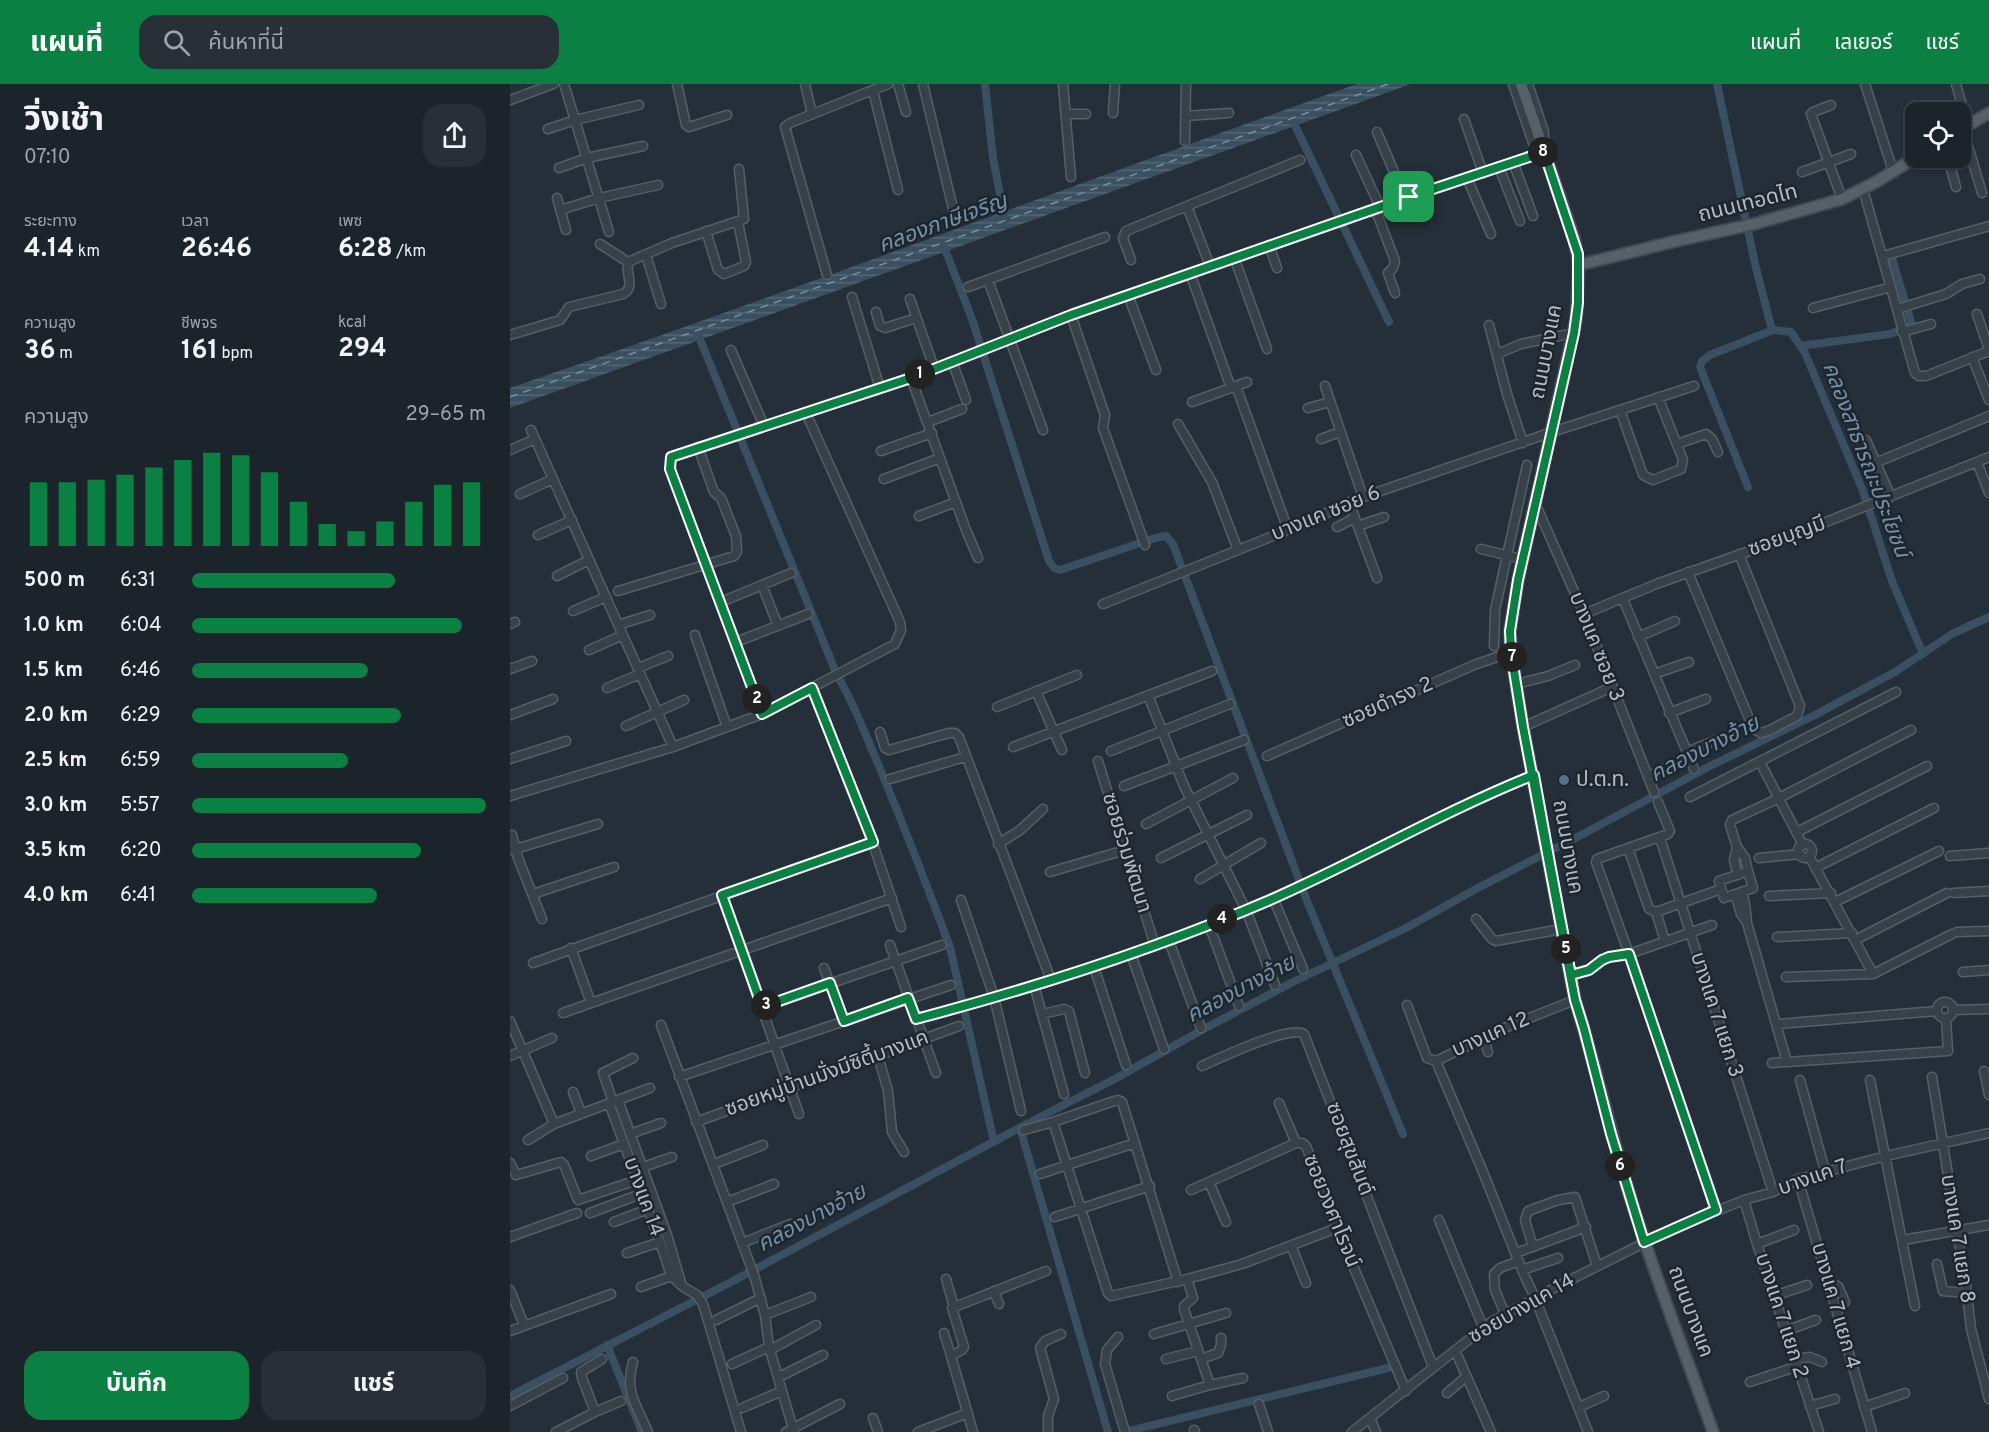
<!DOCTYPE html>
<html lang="th">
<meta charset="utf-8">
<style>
:root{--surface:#1b232b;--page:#282f37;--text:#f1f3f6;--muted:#a0a4a9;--line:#394047;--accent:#0b8043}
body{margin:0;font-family:Overpass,"Noto Sans Thai",sans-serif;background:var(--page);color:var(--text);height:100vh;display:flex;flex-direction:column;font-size:22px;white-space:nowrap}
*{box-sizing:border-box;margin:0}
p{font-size:20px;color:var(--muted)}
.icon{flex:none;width:33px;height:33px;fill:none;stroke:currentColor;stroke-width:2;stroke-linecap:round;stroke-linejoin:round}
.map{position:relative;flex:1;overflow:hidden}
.details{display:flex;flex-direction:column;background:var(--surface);width:510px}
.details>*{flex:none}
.tools{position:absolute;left:1395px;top:18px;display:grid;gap:12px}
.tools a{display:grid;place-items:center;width:66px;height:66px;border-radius:12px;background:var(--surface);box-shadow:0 2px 4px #0004,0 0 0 2px var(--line);font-size:30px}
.pin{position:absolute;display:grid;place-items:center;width:51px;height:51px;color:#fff;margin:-26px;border-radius:12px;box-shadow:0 3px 9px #0006}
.km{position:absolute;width:30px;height:30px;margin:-15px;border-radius:50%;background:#222;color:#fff;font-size:16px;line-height:30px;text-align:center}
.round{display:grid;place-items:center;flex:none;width:63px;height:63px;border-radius:18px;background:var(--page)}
.summary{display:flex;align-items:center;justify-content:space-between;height:102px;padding:0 24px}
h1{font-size:33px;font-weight:700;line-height:45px}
.figures{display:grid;grid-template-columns:repeat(3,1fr);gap:9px;height:102px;padding:6px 24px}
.figures div{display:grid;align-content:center}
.figures b{font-size:26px;font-weight:700}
.figures small{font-size:16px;font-weight:400}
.figures p{font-size:16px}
.chart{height:168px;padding:12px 24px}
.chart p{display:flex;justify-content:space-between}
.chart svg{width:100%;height:108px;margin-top:6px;stroke:var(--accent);stroke-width:6}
.primary-button{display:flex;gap:12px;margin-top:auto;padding:12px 24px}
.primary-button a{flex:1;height:69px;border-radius:18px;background:var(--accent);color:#fff;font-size:24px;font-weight:700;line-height:69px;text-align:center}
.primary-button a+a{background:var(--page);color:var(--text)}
ul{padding:0 24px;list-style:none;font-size:20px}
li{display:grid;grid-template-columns:96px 72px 1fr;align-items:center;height:45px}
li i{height:15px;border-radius:8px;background:var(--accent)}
header{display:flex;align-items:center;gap:36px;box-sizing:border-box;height:84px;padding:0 30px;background:var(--accent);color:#fff}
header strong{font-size:28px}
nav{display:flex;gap:33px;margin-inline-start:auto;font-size:21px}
.search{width:420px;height:54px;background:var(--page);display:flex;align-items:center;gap:15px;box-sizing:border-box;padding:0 21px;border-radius:18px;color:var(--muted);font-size:22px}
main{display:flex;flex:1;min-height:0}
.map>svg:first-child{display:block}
.water{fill:url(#water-rules)}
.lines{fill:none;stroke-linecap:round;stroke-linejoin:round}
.canal{stroke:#3a4f60;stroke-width:8}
.ferry{stroke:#7590a6;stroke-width:1.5;stroke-dasharray:8 6;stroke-linecap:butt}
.minor-casing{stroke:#565f67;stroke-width:11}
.major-casing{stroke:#414a52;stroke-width:14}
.minor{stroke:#374149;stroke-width:8}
.major{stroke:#556069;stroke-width:10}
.route-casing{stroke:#fff;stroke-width:12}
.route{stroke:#0b8043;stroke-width:8}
.service-dot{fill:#5c6f8a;stroke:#1d262e;stroke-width:2}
.labels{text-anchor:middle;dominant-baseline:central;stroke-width:5;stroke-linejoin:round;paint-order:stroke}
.street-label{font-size:21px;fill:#b3bcc5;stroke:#1d262e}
.poi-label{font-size:21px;fill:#b3bcc5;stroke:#1d262e;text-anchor:start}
.water-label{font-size:22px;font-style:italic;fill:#7590a6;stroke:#1d262e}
</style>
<header>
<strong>แผนที่</strong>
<div class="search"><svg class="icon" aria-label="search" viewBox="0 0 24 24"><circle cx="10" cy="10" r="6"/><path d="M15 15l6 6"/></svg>ค้นหาที่นี่</div>
<nav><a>แผนที่</a><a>เลเยอร์</a><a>แชร์</a></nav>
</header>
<main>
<section class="details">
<div class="summary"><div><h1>วิ่งเช้า</h1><p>07:10</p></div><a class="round"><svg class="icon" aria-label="share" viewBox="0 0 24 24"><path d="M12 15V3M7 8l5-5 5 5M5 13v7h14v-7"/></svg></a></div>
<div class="figures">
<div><p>ระยะทาง</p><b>4.14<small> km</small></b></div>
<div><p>เวลา</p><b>26:46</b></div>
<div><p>เพซ</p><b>6:28<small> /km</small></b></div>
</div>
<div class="figures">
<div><p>ความสูง</p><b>36<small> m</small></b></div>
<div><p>ชีพจร</p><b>161<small> bpm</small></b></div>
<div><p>kcal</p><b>294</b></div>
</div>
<div class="chart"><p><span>ความสูง</span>29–65 m</p>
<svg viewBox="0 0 160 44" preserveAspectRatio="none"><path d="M5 44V18M15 44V18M25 44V17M35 44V15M45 44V12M55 44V9M65 44V6M75 44V7M85 44V14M95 44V26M105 44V35M115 44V38M125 44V34M135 44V26M145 44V19M155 44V18"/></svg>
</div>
<ul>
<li><b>500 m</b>6:31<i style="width:69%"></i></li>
<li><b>1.0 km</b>6:04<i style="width:92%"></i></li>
<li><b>1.5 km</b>6:46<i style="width:60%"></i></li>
<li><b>2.0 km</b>6:29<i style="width:71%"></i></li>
<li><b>2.5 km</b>6:59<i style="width:53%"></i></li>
<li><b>3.0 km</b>5:57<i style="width:100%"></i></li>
<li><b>3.5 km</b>6:20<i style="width:78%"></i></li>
<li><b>4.0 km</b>6:41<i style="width:63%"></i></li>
</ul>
<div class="primary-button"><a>บันทึก</a><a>แชร์</a></div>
</section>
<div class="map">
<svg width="1479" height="1348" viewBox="0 0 1479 1348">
<defs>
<pattern id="water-rules" width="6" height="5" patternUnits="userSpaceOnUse" patternTransform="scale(1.5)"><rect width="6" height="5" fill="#3a4f60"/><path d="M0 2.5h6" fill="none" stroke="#546675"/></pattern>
</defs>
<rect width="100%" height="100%" fill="#242f39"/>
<path class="water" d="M847,0H901L0,324V304C284,206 564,101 847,0Z"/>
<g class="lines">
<path class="canal" d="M475,0L483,74L495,136
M1207,0L1246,184L1261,242L1263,246L1281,248L1295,269L1353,407L1382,497L1413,570
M782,35L879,238
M433,160L462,235L539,477L544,484L550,486L645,454L656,452L663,460L797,817L893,1050
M187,248L327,591C345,621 357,655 371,687C395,745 418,804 440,863L484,1058
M1290,262L1380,250L1402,241L1382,174
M1238,403L1190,283L1192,277L1200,271L1263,246
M510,1044L598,1348
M97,1261L132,1348
M0,1312L223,1197L526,1035L603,996L692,946L783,898L896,844L966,805L1075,749L1200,682L1305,631L1385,588L1442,550L1479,533
M615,1348L882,1283"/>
<path class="ferry" d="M0,313L878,0"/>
<g class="minor-casing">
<path id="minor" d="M54,0L99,148
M167,0L176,41L179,43L217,31
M295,0L302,30
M388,0L396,28
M413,0L445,133
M553,0L561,93
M1003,0L1023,59L1034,67
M1018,0L1034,48V61
M1355,0L1383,87
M1446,0L1453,25L1461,39
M363,7L388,106
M0,16L43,0
M1321,21L1303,28L1301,30L1332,115
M603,29L605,0
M556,30H576
M675,32L719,29
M954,35L973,89
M38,45L65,36L129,21
M1453,45L1472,109
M867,48L895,114
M675,57L676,0
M846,71L870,123
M1438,74L1446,103
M1003,78L1023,132
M989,83L1010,137
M49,84L77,74L133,62
M1292,88L1341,70
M957,94L981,150
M1353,105L1405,289L1409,292H1416L1479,267
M47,114L56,146
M865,124L885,177L883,184L878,189L885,209
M50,126L89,114L148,101
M196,147L208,186L214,190L234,182L236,178L228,138
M90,160L118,178
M759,161L767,184
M136,171L151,220
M1373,172L1479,142
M724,173L757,265
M621,176L613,154L616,147L677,122
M700,182L677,122L790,76
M680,189L721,304
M317,191L275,43L280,39L378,0
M478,196L533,346
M458,203L595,153
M618,211L646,286
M342,213L370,304
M400,215L424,284
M1303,224L1381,203
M1387,225L1436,210L1452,200L1470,195
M366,228L370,242L375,244L406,234
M1467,230L1479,266
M561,231L595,331L593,344L635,461
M979,241L997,310L1013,359
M1392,248L1421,240
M0,251L50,236L59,223L113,210C126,203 115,190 118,178L162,159L234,135L229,85
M221,266L254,342
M987,270L1011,260L1064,249
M1462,273L1479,316
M442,277L456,316
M401,294L456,446L468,474
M726,302L778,446
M815,302L853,413
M682,318L737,298
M798,324L820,318
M1110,326L1133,391L1143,396L1171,385L1173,376L1148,313
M418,338L452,325
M668,340L702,398L728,466
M21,346L163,663
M811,355L830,348
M1356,356L1381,413
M1167,360L1196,350L1202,355L1208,368
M0,366L25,355
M371,367L422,349
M1467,378L1479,409
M1365,379L1479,332
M374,395L430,374
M10,410L43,395
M839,418L867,494
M1025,419L1074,530L1144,708
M409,432L446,418
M848,442L874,433
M827,443L845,434
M28,451L62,436
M971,465L1012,475
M1178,488L1243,644L1251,649L1260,646L1287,632L1290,622L1229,470
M47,492L79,476
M252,501L268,542
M108,507L224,472L227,468L226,452L211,414L204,408L188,363
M1113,515L1184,685
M211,518L281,489
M593,520L778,446L853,413L1042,348L1184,302
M63,527L96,513
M1074,530L1149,499L1276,454L1479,373
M0,540L5,538
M108,541L140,531
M185,551L217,643
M1128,553L1165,537
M226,558L298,530
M984,562L985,526L1017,381
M79,566L113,551
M128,584L158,572
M0,585L22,577
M1144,590L1179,578
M1007,600L1038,592L1065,581
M97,604L130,590
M302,604L358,745L391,843
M526,607L552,666
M638,611L674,702L736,826L765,901
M487,623L567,591
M1159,629L1196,615
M252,630L160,385L161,373L401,294L561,231L700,182L1034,67
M0,631L43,615
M116,642L174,616
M1013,643L1102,603
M370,648L375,664L379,666L439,649H445L449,653L541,896
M503,663L702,587
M601,667L720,620
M1176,668L1209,655
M757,672L964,581L1001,568
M0,675L56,657
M588,677L645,862
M1250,678L1293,761
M1139,692L1178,673
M380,695L455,673
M614,702L734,656
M0,712L163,663L252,630L385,560L391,546L390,538L296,329
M1180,713L1386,608
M1148,718L1160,747L1158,750L1087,775L1086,778L1119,870L1206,1126
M636,740L723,694
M1287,748L1417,682
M0,752L2,751L8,774L32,835
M1150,754L1263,1108
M488,760L509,747L533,725
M1288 767a7 7 0 1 1 14 0a7 7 0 1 1-14 0Z
M1227,763L1220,741L1222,736L1269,714L1401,646
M1118,764L1139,825L1146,828L1155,857
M2,766L88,740
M1299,772L1363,890
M1440,772L1479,769
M651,774L737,731
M1249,774L1290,770
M1307,783L1424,724
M1238,787L1243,804L1214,814L1209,797Z
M540,788L615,766
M1228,791L1224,776L1227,763L1235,774L1238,787
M690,795L751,759
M1232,808L1235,820L1237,838
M1444,809L1479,807
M23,810L104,783
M1225,810L1231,830L1237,839L1277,978L1438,967L1436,934
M212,811L289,1030
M1259,812L1321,809
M763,814L793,885
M451,816L484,913L511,1027
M1325,818L1429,767
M1146,828L1211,805
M966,835L982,855L986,857L1052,845
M699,841L729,922
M1447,848L1479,847
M1267,853L1342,849
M1345,856L1437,809
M659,857L691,944
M380,861L426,989
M621,870L654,965
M23,879L363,758
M584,883L616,981
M314,884L334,937
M1453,888L1479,886
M1061,891L1079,886L1092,876L1099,873L1119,870L1202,841
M1276,893L1363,890L1442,850
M524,901L554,1010
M1427 926a8 8 0 1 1 16 0a8 8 0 1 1-16 0Z
M81,919L382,814
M897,921L917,974L926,977L999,942L1065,916
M252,923L432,861
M1443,926L1479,925
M53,929L81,919L61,864
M532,930L554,925L559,927L575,989
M407,935C527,903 646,865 760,815C849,777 934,727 1024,691
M0,937L44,1040L140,1004
M1267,940L1427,927
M151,941L244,1191L255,1231L259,1263L284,1348
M974,954L978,968
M0,972L42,954
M368,972L378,1007L382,1048L394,1068
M926,977L973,1088L1012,1186L1025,1214L1078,1348
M1262,979L1277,978
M692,982C710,974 779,941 794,950L923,1283
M1474,987L1479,1011
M169,993L441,901
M1422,993L1456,1201L1461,1245L1479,1315
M1290,996L1315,1087
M1360,996L1405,1222
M63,1008L71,1029
M103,1018L93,989L123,974
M99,1019L150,1158L161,1192L172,1202L157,1151L108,1016
M769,1019L786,1059
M186,1038L449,942
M543,1038L598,1209L601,1212L677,1195L732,1180L827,1144
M514,1046L543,1038L604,1017L608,1016L612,1018L668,1198
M120,1050L151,1039
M18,1056L44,1040
M81,1072L114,1060
M0,1079L6,1091L51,1078L54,1081L68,1116L127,1096
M204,1080L253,1061
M133,1083L162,1073
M530,1090L625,1059
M1288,1095L1362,1348
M699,1098L716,1138
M681,1106L786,1059H792L796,1062L827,1144L896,1307
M1234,1116L1247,1160L1309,1348
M217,1118L264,1100
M80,1129L136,1108
M545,1133L640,1102
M929,1136L973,1243
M104,1138L138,1125
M0,1153L67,1129
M1393,1156L1479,1141
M232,1159L280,1140
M1247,1160L1284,1146
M781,1161L796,1199
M1023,1163L1015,1136L1018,1127L1048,1116L1065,1113L1087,1182
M117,1169L150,1158
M1006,1169L1076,1143
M1427,1180L1433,1207L1457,1209
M1012,1186L1048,1174
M436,1195L444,1223
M677,1195L683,1214L674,1222V1225L700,1301L733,1294
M1318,1198L1328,1202L1335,1218
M172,1202L187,1211L193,1220L231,1348
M131,1203L164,1191
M0,1206L14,1241
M484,1207L489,1220
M1264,1212L1297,1201
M995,1230L985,1206L984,1190L990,1184L1009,1177
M255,1231L301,1213
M206,1236L251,1214
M0,1247L101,1210
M1275,1247L1306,1236
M434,1249L441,1272
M644,1250L716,1229
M608,1253L597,1266L595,1280L615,1348
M260,1266L306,1241
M945,1266L981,1348
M656,1275L688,1267
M691,1275L708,1269L711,1261V1254
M1285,1275L1300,1273L1312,1278
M123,1278C114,1307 127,1322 138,1348
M222,1280L259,1263
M269,1293L313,1271
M1240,1298L1288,1282
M937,1309L956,1293
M662,1312L700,1301
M749,1320L758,1348
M0,1322L53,1294
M1300,1322L1325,1315
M1069,1323L1094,1312
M1354,1323L1395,1309
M232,1324L272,1307
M85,1328L111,1317
M363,1334L368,1348
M860,1334L866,1348
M684,1346L685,1348
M46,1348L85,1328L72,1294L71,1288L92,1275
M276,1348L330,1320
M408,1348L458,1329
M463,1348L441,1272L452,1266L454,1263L442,1224L536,1187
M538,1348V1332L544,1315L530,1264L535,1257L551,1250
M842,1348L981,1238L1046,1203L1166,1143L1234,1116L1263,1108L1288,1095L1376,1072L1479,1049"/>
</g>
<g class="major-casing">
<path id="major" d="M1011,0L1064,154L1069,181L1066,236L1008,496L1000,547L1001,568L1013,643L1065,916C1086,982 1101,1052 1122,1119C1146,1196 1176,1271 1203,1348
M1450,46L1479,29
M1069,181L1166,157L1244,140L1332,115L1368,97L1406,73"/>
</g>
<use href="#minor" class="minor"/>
<use href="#major" class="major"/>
</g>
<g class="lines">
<g class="route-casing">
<path id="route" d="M899,113L561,231L401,294L161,373L160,385L252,630L302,604L363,758L212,811L252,923L320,899L334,937L398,914L406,935C527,903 646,865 760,816C849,777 934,727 1024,691C1036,758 1048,824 1061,891L1079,886L1092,876L1099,873L1119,870L1206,1126L1134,1158L1101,1050L1074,945L1065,916L1013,643L1001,568L1000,547L1008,496L1064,249L1068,219V170L1034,68L899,113"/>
</g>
<use href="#route" class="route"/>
</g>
<circle class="service-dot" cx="1054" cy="696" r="6"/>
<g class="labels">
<g class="street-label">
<text transform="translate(1238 120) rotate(-14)">ถนนเทอดไท</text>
<text transform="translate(1037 268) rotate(-79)">ถนนบางแค</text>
<text transform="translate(816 430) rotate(-22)">บางแค ซอย 6</text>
<text transform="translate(1277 453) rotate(-20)">ซอยบุญมี</text>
<text transform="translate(1086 563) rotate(68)">บางแค ซอย 3</text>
<text transform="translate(878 619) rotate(-24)">ซอยดำรง 2</text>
<text transform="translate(1057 763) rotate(80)">ถนนบางแค</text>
<text transform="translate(616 769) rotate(73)">ซอยร่วมพัฒนา</text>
<text transform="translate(1206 931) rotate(72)">บางแค 7 แยก 3</text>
<text transform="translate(981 951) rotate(-24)">บางแค 12</text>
<text transform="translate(317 990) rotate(-20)">ซอยหมู่บ้านมั่งมีซิตี้บางแค</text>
<text transform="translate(839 1065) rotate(69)">ซอยสุขสันต์</text>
<text transform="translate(1303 1094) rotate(-19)">บางแค 7</text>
<text transform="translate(133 1113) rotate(70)">บางแค 14</text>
<text transform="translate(821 1127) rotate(68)">ซอยวงศาโรจน์</text>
<text transform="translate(1447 1155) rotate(81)">บางแค 7 แยก 8</text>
<text transform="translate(1325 1222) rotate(74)">บางแค 7 แยก 4</text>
<text transform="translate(1012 1225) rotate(-30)">ซอยบางแค 14</text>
<text transform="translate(1180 1228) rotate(70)">ถนนบางแค</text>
<text transform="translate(1271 1232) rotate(72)">บางแค 7 แยก 2</text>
</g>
<g class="poi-label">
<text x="1066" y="696">ป.ต.ท.</text>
</g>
<g class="water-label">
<text transform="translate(433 140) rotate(-20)">คลองภาษีเจริญ</text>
<text transform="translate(1355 376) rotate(69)">คลองสาธารณะประโยชน์</text>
<text transform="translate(1195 666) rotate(-27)">คลองบางอ้าย</text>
<text transform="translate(731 906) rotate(-28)">คลองบางอ้าย</text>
<text transform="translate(302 1135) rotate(-28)">คลองบางอ้าย</text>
</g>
</g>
</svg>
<div class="tools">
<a><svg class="icon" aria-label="locate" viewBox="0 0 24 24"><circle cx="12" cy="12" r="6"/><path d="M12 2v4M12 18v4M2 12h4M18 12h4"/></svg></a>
</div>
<div class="pin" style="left:899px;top:113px;background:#1e9e55"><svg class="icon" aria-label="arrive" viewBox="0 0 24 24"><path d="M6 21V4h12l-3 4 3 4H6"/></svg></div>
<b class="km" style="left:410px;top:290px">1</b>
<b class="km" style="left:247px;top:615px">2</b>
<b class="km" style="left:256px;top:921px">3</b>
<b class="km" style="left:712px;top:835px">4</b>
<b class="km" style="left:1056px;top:865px">5</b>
<b class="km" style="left:1110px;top:1082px">6</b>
<b class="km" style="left:1002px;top:573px">7</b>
<b class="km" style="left:1033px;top:68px">8</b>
</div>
</main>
